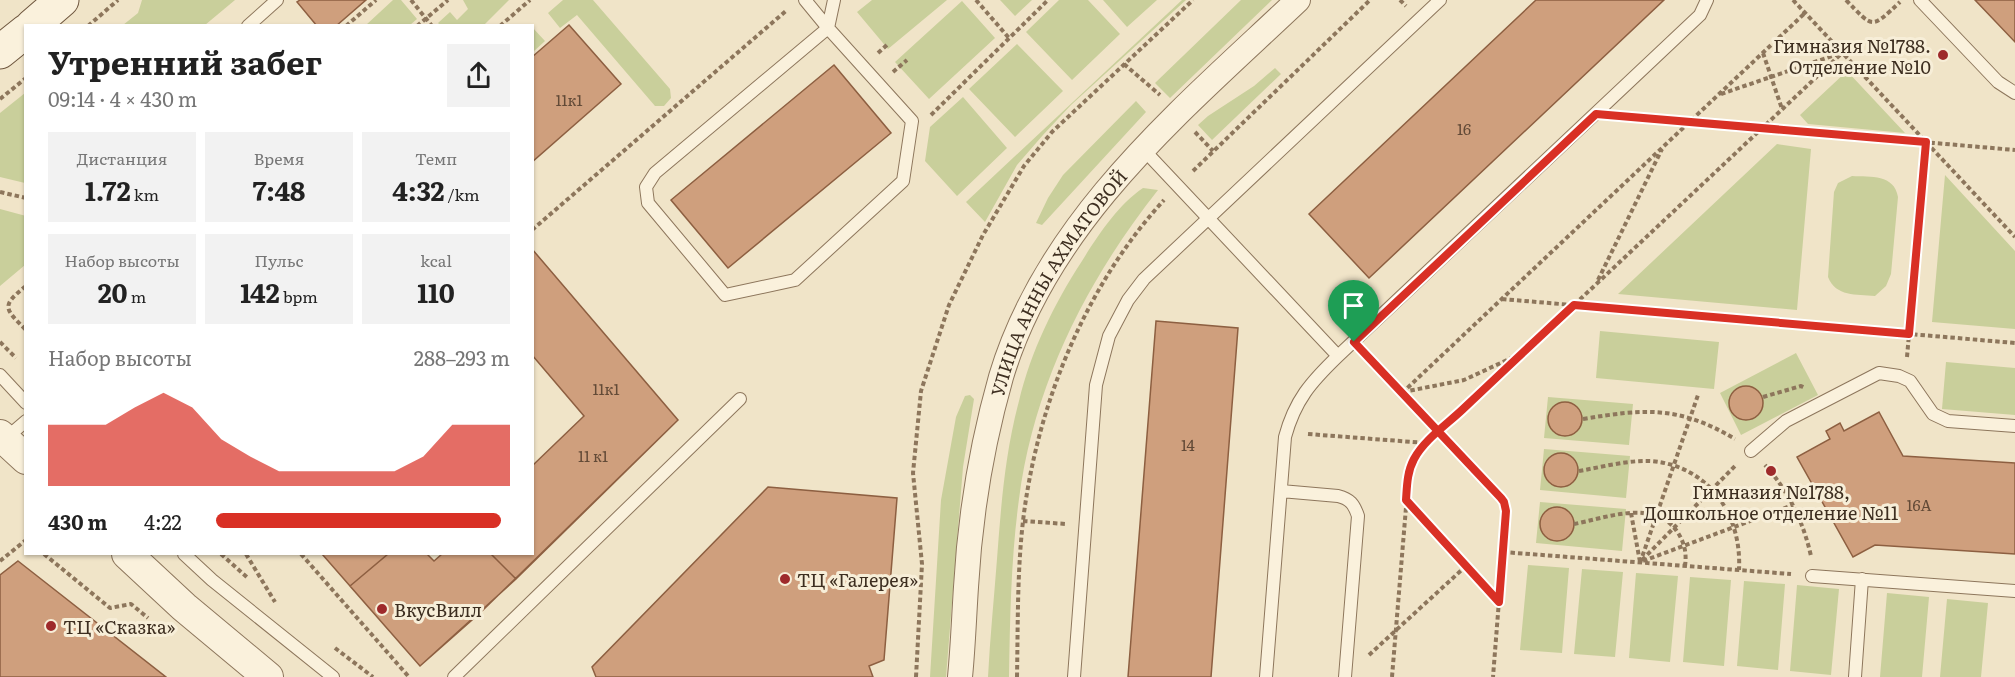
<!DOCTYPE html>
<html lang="ru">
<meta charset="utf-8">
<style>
:root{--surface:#fff;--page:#f2f2f2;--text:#222;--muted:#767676;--accent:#d93025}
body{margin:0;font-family:Literata,serif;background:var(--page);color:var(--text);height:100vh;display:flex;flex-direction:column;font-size:22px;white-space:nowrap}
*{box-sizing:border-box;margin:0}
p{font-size:20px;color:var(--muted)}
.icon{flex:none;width:33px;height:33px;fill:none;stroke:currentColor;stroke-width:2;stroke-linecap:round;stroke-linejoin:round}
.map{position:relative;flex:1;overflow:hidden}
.sheet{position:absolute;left:24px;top:24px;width:510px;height:531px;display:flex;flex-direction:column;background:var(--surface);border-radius:0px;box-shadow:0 2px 4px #0004}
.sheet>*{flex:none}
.pin{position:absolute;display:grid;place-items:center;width:51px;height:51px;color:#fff;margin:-62px -26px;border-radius:50% 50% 50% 0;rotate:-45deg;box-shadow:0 0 6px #0007}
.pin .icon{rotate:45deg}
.round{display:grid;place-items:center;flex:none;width:63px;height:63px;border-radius:0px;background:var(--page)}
.summary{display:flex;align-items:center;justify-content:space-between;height:102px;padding:0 24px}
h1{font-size:33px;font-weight:700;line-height:45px}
.figures{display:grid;grid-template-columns:repeat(3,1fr);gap:9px;height:102px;padding:6px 24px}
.figures div{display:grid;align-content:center;border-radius:0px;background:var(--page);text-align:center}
.figures b{font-size:26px;font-weight:700}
.figures small{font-size:16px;font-weight:400}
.figures p{font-size:16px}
.chart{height:168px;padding:12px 24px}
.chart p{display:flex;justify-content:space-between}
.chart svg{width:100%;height:108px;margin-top:6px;fill:var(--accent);opacity:.7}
ul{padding:0 24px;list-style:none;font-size:20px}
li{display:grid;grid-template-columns:96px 72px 1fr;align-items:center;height:45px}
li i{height:15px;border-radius:8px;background:var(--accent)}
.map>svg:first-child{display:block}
.green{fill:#c9cf9b}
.building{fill:#cf9f7d;stroke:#8d5f41;stroke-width:1.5}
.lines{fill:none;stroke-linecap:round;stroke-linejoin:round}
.service-casing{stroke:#8d765c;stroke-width:14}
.minor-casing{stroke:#8d765c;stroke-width:26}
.tertiary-casing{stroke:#8d765c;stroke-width:32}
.secondary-casing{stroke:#6f573f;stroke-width:35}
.path{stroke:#8d765c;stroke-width:4;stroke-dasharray:4.5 3;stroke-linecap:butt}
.service{stroke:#faf1dc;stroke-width:12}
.minor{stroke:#faf1dc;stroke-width:24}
.tertiary{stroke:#faf1dc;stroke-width:30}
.secondary{stroke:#faf1dc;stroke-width:33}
.route-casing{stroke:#fff;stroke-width:12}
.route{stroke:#d93025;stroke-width:8}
.poi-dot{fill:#9e2a2b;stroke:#f7eed8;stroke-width:2}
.labels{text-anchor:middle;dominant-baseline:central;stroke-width:6;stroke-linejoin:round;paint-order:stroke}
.number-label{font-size:15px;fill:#624a37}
.poi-label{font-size:18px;fill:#3d2e20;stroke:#f7eed8;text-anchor:start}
.street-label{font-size:18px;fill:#3d2e20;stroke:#f7eed8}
</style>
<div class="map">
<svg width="2015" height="677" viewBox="0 0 2015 677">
<rect width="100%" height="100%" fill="#f0e4c8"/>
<path class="green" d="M142,0H235L205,25H123L138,13Z
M393,0H401L417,19L410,25H366Z
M463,0H509L484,25H440L438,23L450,12L457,20L468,9Z
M563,0H593L670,89L671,98L664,106H655L577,15L560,28L548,13Z
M872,0H947L888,49L857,12Z
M1000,0H1032L1015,16Z
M1059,0H1088L1120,34L1072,80L1026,32Z
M1103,0H1157L1127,27Z
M1182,0H1186L1071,105L1043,135L1017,165L985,222L966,202Z
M1241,0H1272L1170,98L1155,83Z
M962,1L995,38L929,99L895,62Z
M532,27L545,41L533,52H532Z
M1017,44L1063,91L1015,137L969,89Z
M1275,68L1281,74L1212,140L1198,125L1208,116L1254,86Z
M1847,71L1905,133L1808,124L1800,115Z
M25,93V183L0,177V113Z
M963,97L1007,148L957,196L925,161L930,127Z
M1136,101L1146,112L1042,225L1036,223L1048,198L1063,175Z
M1777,144L1811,149L1797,310L1618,294Z
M1945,175L2015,251V329L1932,322Z
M1852,176C1871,177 1894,174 1898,197L1891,274L1886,286L1875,296C1856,294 1836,297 1828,277L1834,192L1838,183Z
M1143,188L1158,190C1087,280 1034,384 1019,499C1011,558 1010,618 1009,677H988C990,638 994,598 997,559C1001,506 1005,453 1019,401C1031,351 1054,304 1082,261C1098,235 1118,205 1143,188Z
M0,209L26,216L25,265L0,286Z
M1600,331L1719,342L1714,389L1596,378Z
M1796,353L1818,395L1741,435L1720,393Z
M1946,362L2015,368V415L1942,409Z
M970,395L974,399L963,467L946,677H930L941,500L956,417L965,396Z
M1548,397L1633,404L1629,445L1544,438Z
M1544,449L1630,456L1626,498L1540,490Z
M1540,502L1626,509L1622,551L1536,543Z
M1528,565L1569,568L1562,653L1520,650Z
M1582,569L1623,572L1615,657L1574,654Z
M1636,573L1678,576L1670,662L1629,658Z
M1690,577L1731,580L1724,666L1683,662Z
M1744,581L1785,584L1778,670L1737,666Z
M1797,585L1839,589L1831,675L1790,671Z
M1887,593L1929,597L1922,677H1880Z
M1947,599L1988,603L1981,677H1940Z"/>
<path class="building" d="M300,0H366L336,26H317L297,2Z
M1536,0H1664L1369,278L1309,214Z
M1975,0H2015V42Z
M569,25L621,84L532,162V57Z
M569,25L621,84L532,162V57Z
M834,65L891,133L728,268L671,200Z
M532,249L678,420L516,579L491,554H532V466L584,416L532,355Z
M532,249L678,420L480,613L420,666L322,554H427L434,561L442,554H532V466L584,416L532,355Z
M1156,321L1238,328L1211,677H1128Z
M1729 403a17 17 0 1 1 34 0a17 17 0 1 1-34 0Z
M1548 419a17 17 0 1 1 34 0a17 17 0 1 1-34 0Z
M1879,412L1903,456L2015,463V554L1875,545L1853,557L1797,457L1830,439L1826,431L1840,423L1844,431Z
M1544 470a17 17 0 1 1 34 0a17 17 0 1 1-34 0Z
M768,487L897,498L884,660L869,666L873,677H596L592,667Z
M1540 524a17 17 0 1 1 34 0a17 17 0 1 1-34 0Z
M322,554H388L350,586Z
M388,554H427L434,561L442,554H491L516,579L420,666L350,586Z
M18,561L166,677H0V575Z"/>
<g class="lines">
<g class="service-casing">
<path id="service" d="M805,0L828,28L655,173L646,187L648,203L725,295L795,280L903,181L912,121L828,28L834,0
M1920,0L1998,82L2015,93
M248,26L277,0
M1143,149L1338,356
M0,375L26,403
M5,439L26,421
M1751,451L1786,421L1879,373L1899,376L1910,381L1933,414L1948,421L2015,426
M1281,491L1338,496C1350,499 1354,504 1358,516L1345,677
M184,554L212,580L333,677
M1812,576L2015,591
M454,677L740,399
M1074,677L1096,385L1109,336L1128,300L1144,279L1440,0
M1266,677L1285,437C1295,400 1311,382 1338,356L1700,15L1707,0
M1855,677L1862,579"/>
</g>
<g class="minor-casing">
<g id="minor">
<path id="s1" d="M960,677C963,647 964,617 966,587C970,516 982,444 1001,377C1048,219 1183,109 1298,0"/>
</g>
</g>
<g class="tertiary-casing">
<path id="tertiary" d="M0,435L26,459
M127,554L184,607L268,677"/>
</g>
<g class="secondary-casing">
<path id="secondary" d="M32,26L62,0
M0,52L26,31"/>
</g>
<path class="path" d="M411,0L432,26
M976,0L1009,38
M1400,0L1406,6
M1793,0L2015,237
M1846,0C1874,29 1871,29 1900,2
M88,26L118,0
M346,26L376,0
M417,26L448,0
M500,26L530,0
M878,53L889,43
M1763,53L1782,109
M1124,64L1160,95
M893,72L907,60
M1721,94L1838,54
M0,99L26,78
M931,115L1048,0
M1624,116L2015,150
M1195,132L1213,151
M1193,171L1370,0
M0,192L26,198
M532,230L787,10
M1598,280L1662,149
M26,286C1,306 4,308 26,330
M1502,299L2015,343
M0,342L16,358
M1366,355L1504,503L1506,511L1493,677
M1907,357L1926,142
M1403,392L1464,380L1518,355
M1402,393L1805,13
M1763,397L1801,386L1805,388
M1583,419C1644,409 1678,405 1735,439
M1308,434L1426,443
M1765,465C1789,492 1803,521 1811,556
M1579,471C1602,467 1627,460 1651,461C1710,466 1742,516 1739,570
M1406,501L1498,601
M1631,513L1640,562
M1023,521L1066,524
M1574,524C1606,518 1652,499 1676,530C1684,541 1687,552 1685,566
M1503,552L1791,574
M44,554L110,608L131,604L148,618
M221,554L249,579
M246,554L275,602
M301,554L409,677
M1642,560L1736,465
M0,561L26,540
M1643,561L1793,505
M1640,563L1698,395
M335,648L373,677
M1369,655L1466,566
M916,677L922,564L913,473L921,391L949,305L983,235L1024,166L1052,132L1193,0
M1017,677C1018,622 1017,567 1024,513C1039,400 1087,284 1164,200
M1392,677L1409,471L1414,459L1422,448L1842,53"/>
<use href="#service" class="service"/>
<use href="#minor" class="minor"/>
<use href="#tertiary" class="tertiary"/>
<use href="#secondary" class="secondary"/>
</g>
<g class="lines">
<g class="route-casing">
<path id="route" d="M1354,342C1403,394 1452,446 1501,498L1504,502L1506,511L1499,602L1406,500C1407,486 1407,472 1414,459C1424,440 1446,425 1462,410C1499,375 1536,340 1574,305L1909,334L1926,142L1596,114L1354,342"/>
</g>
<use href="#route" class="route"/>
</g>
<g class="poi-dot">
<circle cx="1943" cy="55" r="6"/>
<circle cx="1771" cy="471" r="6"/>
<circle cx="785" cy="579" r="6"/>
<circle cx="382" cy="609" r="6"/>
<circle cx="51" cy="626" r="6"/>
</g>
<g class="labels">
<g class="number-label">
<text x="569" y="99">11к1</text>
<text x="1464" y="128">16</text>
<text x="606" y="388">11к1</text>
<text x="1188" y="444">14</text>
<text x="593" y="455">11 к1</text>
<text x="1919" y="504">16А</text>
</g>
<g class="poi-label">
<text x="1931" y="45" text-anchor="end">Гимназия №1788.<tspan x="1931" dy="21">Отделение №10</tspan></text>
<text x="1771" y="491" text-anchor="middle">Гимназия №1788,<tspan x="1771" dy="21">Дошкольное отделение №11</tspan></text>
<text x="797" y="579">ТЦ «Галерея»</text>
<text x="394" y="609">ВкусВилл</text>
<text x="63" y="626">ТЦ «Сказка»</text>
</g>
<g class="street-label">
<text stroke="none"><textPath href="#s1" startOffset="414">УЛИЦА АННЫ АХМАТОВОЙ</textPath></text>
</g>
</g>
</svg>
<div class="pin" style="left:1354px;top:342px;background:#1e9e55"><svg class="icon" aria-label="arrive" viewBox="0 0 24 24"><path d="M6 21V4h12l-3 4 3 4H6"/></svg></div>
<section class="sheet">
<div class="summary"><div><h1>Утренний забег</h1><p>09:14 · 4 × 430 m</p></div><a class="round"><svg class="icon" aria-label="share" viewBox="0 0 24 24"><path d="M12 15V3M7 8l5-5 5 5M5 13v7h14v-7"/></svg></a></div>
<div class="figures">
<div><p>Дистанция</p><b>1.72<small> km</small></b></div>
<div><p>Время</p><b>7:48</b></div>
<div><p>Темп</p><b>4:32<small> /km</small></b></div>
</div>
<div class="figures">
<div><p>Набор высоты</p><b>20<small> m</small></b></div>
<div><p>Пульс</p><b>142<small> bpm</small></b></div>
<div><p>kcal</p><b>110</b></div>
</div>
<div class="chart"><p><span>Набор высоты</span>288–293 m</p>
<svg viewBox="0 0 160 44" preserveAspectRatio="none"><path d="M0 44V19L10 19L20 19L30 12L40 6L50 12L60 25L70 32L80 38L90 38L100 38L110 38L120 38L130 32L140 19L150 19L160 19V44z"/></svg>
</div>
<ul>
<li><b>430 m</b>4:22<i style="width:97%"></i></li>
</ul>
</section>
</div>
